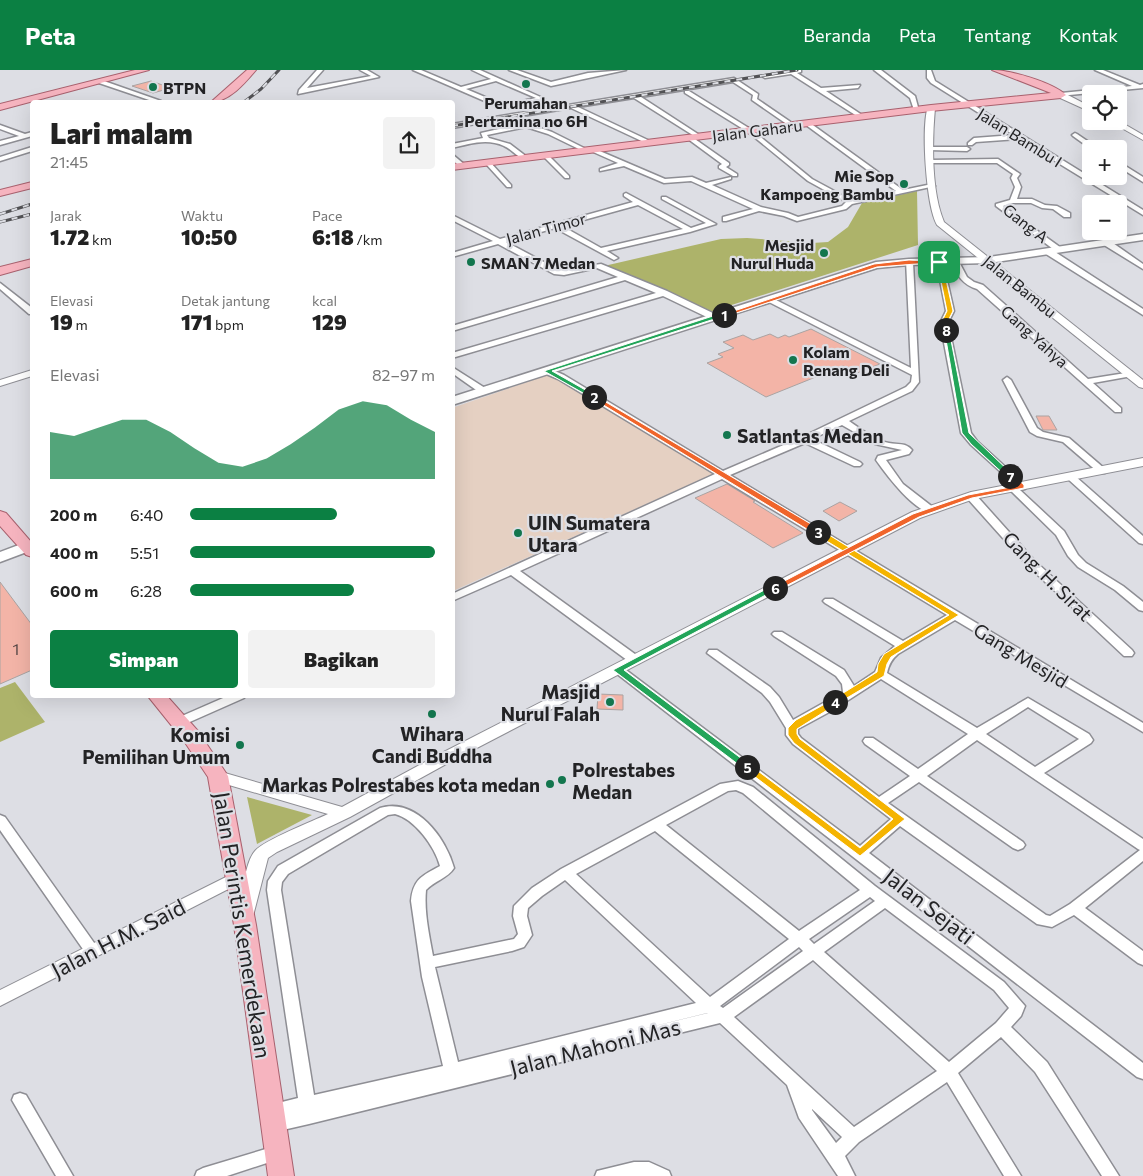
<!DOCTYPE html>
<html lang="id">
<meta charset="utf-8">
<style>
:root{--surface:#fff;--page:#f2f2f2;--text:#222;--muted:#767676;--accent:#0b8043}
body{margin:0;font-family:Commissioner,sans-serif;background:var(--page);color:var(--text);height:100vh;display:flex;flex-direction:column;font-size:19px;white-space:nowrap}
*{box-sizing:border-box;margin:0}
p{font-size:16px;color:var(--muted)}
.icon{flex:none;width:28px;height:28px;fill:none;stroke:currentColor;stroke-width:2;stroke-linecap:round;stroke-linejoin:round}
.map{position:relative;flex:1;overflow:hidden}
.details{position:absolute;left:30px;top:30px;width:425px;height:598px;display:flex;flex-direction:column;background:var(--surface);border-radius:5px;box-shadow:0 5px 20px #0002}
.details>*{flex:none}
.buttons{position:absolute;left:1082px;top:15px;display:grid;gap:10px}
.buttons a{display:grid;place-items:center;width:45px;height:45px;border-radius:5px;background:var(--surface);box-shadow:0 5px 20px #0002;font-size:25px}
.pin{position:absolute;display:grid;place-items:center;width:42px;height:42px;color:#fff;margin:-21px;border-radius:10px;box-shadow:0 2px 8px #0006}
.km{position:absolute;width:25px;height:25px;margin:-12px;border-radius:50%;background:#222;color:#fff;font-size:14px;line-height:25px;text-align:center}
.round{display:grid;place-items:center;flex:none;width:52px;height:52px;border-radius:5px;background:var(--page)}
.overview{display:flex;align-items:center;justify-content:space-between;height:85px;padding:0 20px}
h1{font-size:28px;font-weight:800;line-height:38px}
.figures{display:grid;grid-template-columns:repeat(3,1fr);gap:8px;height:85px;padding:5px 20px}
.figures div{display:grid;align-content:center}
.figures b{font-size:21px;font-weight:800}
.figures small{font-size:14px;font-weight:400}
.figures p{font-size:14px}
.chart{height:140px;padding:10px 20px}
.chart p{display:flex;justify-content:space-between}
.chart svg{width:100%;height:90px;margin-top:5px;fill:var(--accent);opacity:.7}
.action{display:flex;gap:10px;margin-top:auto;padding:10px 20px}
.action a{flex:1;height:58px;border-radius:5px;background:var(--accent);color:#fff;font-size:20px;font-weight:800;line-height:58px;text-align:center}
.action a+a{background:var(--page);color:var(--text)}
ul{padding:0 20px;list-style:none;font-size:16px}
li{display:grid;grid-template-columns:80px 60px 1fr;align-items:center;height:38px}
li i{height:12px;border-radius:6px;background:var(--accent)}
header{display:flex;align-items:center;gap:30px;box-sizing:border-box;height:70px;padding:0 25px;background:var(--accent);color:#fff}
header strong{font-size:24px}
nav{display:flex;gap:28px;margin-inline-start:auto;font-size:18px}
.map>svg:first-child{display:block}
.education{fill:#e5d0c2}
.green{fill:#adb36a}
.building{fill:#f3b4a7;stroke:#aaa3a2}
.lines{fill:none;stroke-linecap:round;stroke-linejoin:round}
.minor-casing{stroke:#8e8e94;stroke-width:3}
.tertiary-casing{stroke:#8e8e94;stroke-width:2}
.secondary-casing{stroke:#8e8e94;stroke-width:3}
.primary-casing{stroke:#a8616e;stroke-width:2}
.minor{fill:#fff;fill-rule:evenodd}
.tertiary{fill:#fff;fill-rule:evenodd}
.secondary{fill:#fff;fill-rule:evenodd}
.primary{fill:#f6b4bf;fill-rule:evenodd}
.rail-casing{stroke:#525255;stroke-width:3}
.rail{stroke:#dddee4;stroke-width:2;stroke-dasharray:6;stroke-linecap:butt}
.split-1{fill:#f0652b;stroke:#fff}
.split-2{fill:#22a559;stroke:#fff}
.split-3{fill:#f0652b;stroke:#fff}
.split-4{fill:#f5b400;stroke:#fff}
.split-5{fill:#f5b400;stroke:#fff}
.split-6{fill:#22a559;stroke:#fff}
.split-7{fill:#f0652b;stroke:#fff}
.split-8{fill:#22a559;stroke:#fff}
.split-9{fill:#f5b400;stroke:#fff}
.poi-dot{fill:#13764e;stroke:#dddee4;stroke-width:2}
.labels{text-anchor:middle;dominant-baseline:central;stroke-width:4.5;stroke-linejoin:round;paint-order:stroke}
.far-poi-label{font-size:16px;font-weight:bold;fill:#232325;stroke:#dddee4;text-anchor:start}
.far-street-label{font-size:16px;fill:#232325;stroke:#dddee4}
.number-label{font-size:16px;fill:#574746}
.poi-label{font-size:19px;font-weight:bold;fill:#232325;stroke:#dddee4;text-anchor:start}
.street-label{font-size:19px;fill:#232325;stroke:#dddee4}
.near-street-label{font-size:22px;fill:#232325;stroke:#dddee4}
</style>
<header>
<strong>Peta</strong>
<nav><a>Beranda</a><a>Peta</a><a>Tentang</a><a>Kontak</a></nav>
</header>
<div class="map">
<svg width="1143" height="1106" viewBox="0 0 1143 1106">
<rect width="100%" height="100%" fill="#dddee4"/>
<path class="education" d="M550,304L713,404L453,521L452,338Z"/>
<path class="green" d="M917,121L918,175L710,242L604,196L721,169L747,168L812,173L828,172L848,157L862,133Z
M15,612L45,652L0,672V618Z
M247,727L312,745L257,774Z"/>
<path class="building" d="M151,11L171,18L153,23L132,16Z
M811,259L880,294L857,303L843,296L766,327L707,293L723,287L718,284L734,278L723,272L743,265L753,270L770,264L778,268L785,265L789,267Z
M1036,346H1049L1057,360H1043Z
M727,414L755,431L753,432L803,463L773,478L695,428Z
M840,432L857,441L839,451L823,441Z
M0,512L32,555V600L0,614Z
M598,624L623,625V640L597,639Z"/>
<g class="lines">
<g class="minor-casing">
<path id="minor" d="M317,0H323L307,18L371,6L360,0H367L379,7L298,24L299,20Z
M413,0H421L461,17L491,9L472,0H480L545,29L503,39ZM496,11L536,28L504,35L466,19Z
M509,0H517L551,12L588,3L626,0L551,16Z
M794,0H801V2L797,3L821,18L860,15L858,18L826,21L865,47L860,48L791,4L765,8L762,6Z
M874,0H881L915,26L919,41L914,40L910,28Z
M927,0H931L935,11L1143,140V145L1019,69L976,72L972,75H968V73L974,68L1014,65L931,13L927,8Z
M1095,0H1103L1140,15L1143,14V18L1059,26L1058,25L1061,23L1132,16Z
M734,8L758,24L757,29L795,55V57H791L752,30L753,25L733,12L641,27L701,66V68L699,69L634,28L578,37L652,72V74H648L571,38L452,58V54Z
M101,10L161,31L162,32H155L99,13Z
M685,21H689L752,60L812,109L851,130L896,121L806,55V53H810L903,120L932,114L935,116L852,134L846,139L797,151L784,146L759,141L726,151H723V147L753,139L691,111L664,113L624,96L600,101V99L618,93L591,81V79H595L665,109L692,107L706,113L731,107V109L712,115L761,137L788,143L798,147L842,136L846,132L808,111L748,62L685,23Z
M526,53L552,62L590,81L585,82L548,64L526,57L487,65L489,68L510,74L527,87V89C519,90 512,79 504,76C487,68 469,74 452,78V74L483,68L481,63Z
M0,55L25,64L32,62V66L0,75V71L19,66L0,59Z
M1075,63L1077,64L1099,79H1091L1073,66L1072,65Z
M688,67H692L729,93V95L726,97L737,104V106H733L719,98V96L722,94L688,69Z
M32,77V81L0,91V87Z
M931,77H967L970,79L967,81L929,80V78Z
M452,84L465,95V97H461L452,90Z
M544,85H548L569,106V108H565L544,87Z
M931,90L998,89L1020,104L1017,108L1021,117L1017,129H1032L1045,135L1057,136L1070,143V147H1064L1053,139L1042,138L1031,133H1013L1003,136L1064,180L1057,182L996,136V134L1010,130L1015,117L1011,108L1013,104L997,93H929L928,92Z
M486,92H490L511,115V117H507L486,94Z
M1119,92L1143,107V112L1119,97Z
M626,123L691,158L706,153L662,129V127H666L716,154L690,162L607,181L618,188L614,190L555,158L506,172L559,200L601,194L667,221L719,246V250H713L663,226L452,288V283L656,223L625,210L452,261V256L618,207L597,198L564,205L554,204L498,174L452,187V183L493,171L452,150V145L500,169L633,132L624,126V124ZM638,135L683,159L601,178L562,156Z
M1104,171H1110L1143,194V199L1104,175Z
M1046,180H1052L1143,239V245L1046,184Z
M906,190L913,192L919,312L912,321L849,351C861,359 875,371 889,373C898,375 905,372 912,380L909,384L886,390L903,414L934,438L935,440L934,442C917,446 885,403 876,390L878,386L902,380L875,374L842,355L812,369L860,392L862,394L860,396H854L805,373L730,405L1143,653V662L955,550L898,584C892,589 889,594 887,603L977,658L1028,628L1089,664L1093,670L1091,673L1044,703L1143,769V791L1085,838L1143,881V895L1138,893L1074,845L1052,857L1037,854L900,756L869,783L1143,993V1009L1137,1007L612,600L618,596L622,597L860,776L891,749L793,674L786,665V658L770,632L762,623L707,583L709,580H717L770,617L779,627L793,650L843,622L842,614L836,606L774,566L772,564L774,562H782L844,600L854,616L875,602L881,588L895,576L825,533L823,531L825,529H833L903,571L947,545L722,409L520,501L639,587L641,590L639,593H631L511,505L452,531V524L715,404L558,309L544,303V299H550L564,305L723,401L802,367L906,317L911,312L912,305L765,230L772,228L911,298ZM881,609L968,664L918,699L873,668H865L863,671L865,674L910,706L879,727L801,668L798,664V659L833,640ZM1028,637L1079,669L1035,697L986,664ZM977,670L1138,779L1140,780L1070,834L1050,846L1046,845L888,733L919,712L1013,778L1018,780L1023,778L1025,775L1023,772L927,706Z
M936,190L943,192L954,241L949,251V257L971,363L977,371L1025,415L1027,417L1025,419L1020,420L1064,461L1078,485L1086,493L1123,516L1143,532V541L1139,540L1115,520L1078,497L1068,486L1056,465L1009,419L1011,417L1016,416L971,375L961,363L941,257V251L946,241Z
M952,190H958L967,207L974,212L983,215L1088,309L1132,302V306L1093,313L1121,338V342H1115L977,219C963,215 957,205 951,192Z
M0,213L32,238V244H29L0,219Z
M452,297L485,318V322H479L452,303Z
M1007,307L1011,310L1037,358L1043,362L1069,368L1105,399L1107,401L1105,403H1099L1063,372L1037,366L1030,362L1003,310Z
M1072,405L1075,406L1143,466V474L1139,473L1069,410L1067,408L1069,406Z
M971,423L975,424L1035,491L1132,580L1134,583L1132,586H1124L1027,495L967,428L966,426Z
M230,625H246L244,628L183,655H175L173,652L175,649Z
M738,711L753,717L875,816L1004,912L1025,936L1021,946L1011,957L1047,992L1119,1106H1102L1035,1002L1001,967L958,1003L1021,1106H1004L947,1012L859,1072L845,1086L855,1106H838L799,1048L787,1015L720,953L309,1054L274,1062L268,1060L266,1055L268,1050L282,1046L272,1048L266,1046L264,1041L266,1036L298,1028L267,820L268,811L278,796L380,738C416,727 446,768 454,798C448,808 434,811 426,820C424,842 429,864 433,886L514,869L518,864L513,846L514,836L532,818L561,799L720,714ZM736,720L743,723L860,820L799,861L666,755L728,721ZM395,744C415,749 435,777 440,796C422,806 413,809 411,831L422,907L443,996L314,1025L281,820L282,812L288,804L388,745ZM655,761L789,869L710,927L576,804ZM565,810L696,933L458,992L435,897L512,881L524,877L532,865L527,846L528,838L542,826ZM870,827L875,831L814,874L809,869ZM885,838L994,920L1009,938L996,953L949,992L824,882ZM799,877L803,881L723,938L720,936ZM813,890L937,1001L854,1057L734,947ZM707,943H708L618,965ZM812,1039L842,1067L836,1073L812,1040Z
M0,745L5,747L97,877L99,881L97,885L92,887L87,885L0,760Z
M20,1023L26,1025L73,1106H56L12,1030L14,1025Z
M279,1075L285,1077L287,1082L285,1087L227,1106H195L197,1101L203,1098Z
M634,1092H649L669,1101L671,1106H595L597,1101Z"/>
</g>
<g class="tertiary-casing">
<path id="tertiary" d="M1058,23H1064L1091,37V42L1058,27Z
M928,36L935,38C932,71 931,121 944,152L1143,310V318L1139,317L937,155C926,136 921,57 928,36Z
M1109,51H1119L1143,65V70Z
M32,300V306L0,316V310Z
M1143,388V396L974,429L920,448L448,693L350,747L277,782L268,788L253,846L247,848L241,846L238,841C242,826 245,792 255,781C264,770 313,751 328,744L212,710L210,706L212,702L218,701L342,737L438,685L912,442L971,422Z
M236,802L242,804L244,808L242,812L0,936V920Z"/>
</g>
<g class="secondary-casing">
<path id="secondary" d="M1143,164V170L989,193L909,195L877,198L452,335V327L876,192L909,189L989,187Z
M32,470V480L0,492V482Z"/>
</g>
<g class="primary-casing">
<path id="primary" d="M135,0H149L0,40V34Z
M247,0H256C245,13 229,32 211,32Z
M992,0C1010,0 1052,12 1066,25L1061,28L931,41L452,100V94L931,35L1051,23Z
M32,112V118L0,126V120Z
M32,189V196L0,205V197Z
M0,441L6,443L32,473V487L26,485L0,456Z
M147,625H166L198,661L228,706L256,855L294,1106H268L234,855L208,707L184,671Z"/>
</g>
<use href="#minor" class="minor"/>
<use href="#tertiary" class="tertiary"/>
<use href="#secondary" class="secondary"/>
<use href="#primary" class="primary"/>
<g class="rail-casing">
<path id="rail" d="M244,32L261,19L279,0
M452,56L797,0
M0,144L32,134
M0,152L32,144"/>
</g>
<use href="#rail" class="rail"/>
</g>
<path class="split-1" d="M909,190L942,192L877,197L727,246L722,245L874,194Z"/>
<path class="split-2" d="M722,243L727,245L552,301L596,326V328H592L544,301Z"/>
<path class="split-3" d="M594,325L821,460L822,462L815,464L592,328L591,327Z"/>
<path class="split-4" d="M815,460H821L959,545L891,587L887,594L884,606L835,635L831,632L832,630L877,602L878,594L884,584L949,545L815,464Z"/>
<path class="split-5" d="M832,630H835L840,632L797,659V664L800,669L905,749L860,786L742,697L744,695H750L860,778L893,749L794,673L788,665V658L796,650Z"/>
<path class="split-6" d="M772,516L779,518L624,600L750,695V700L747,701L613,600Z"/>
<path class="split-7" d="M1008,405H1013L1024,415V418L972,428L919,447L778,520L771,518L913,444L968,425L1016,416L1008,408Z"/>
<path class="split-8" d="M944,258L949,260L969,363L1013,405V408H1008L971,374L962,363Z"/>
<path class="split-9" d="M937,191L942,192L953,241L948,251L949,260L946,261L943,260L942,251L947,241Z"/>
<g class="poi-dot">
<circle cx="526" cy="14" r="5"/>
<circle cx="153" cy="17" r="5"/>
<circle cx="904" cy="114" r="5"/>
<circle cx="824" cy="183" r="5"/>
<circle cx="471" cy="192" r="5"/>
<circle cx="793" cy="290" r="5"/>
<circle cx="727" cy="365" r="5"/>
<circle cx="518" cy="463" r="5"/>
<circle cx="610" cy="632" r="5"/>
<circle cx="432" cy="644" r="5"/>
<circle cx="240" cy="675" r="5"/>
<circle cx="562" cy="710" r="5"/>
<circle cx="550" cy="714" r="5"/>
</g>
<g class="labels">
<g class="far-poi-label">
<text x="163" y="17">BTPN</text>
<text x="526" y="32" text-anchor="middle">Perumahan<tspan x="526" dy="18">Pertamina no 6H</tspan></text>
<text x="894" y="105" text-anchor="end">Mie Sop<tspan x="894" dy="18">Kampoeng Bambu</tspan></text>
<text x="814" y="174" text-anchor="end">Mesjid<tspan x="814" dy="18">Nurul Huda</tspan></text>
<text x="481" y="192">SMAN 7 Medan</text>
<text x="803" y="281">Kolam<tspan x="803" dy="18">Renang Deli</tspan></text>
</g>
<g class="far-street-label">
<text transform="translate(757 60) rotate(-7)">Jalan Gaharu</text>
<text transform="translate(1020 67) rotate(32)">Jalan Bambu I</text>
<text transform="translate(1026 153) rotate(38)">Gang A</text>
<text transform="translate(546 158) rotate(-15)">Jalan Timor</text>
<text transform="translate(1020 216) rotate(39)">Jalan Bambu</text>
<text transform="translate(1035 266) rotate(42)">Gang Yahya</text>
</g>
<g class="number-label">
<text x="16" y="578">1</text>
</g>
<g class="poi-label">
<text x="737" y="365">Satlantas Medan</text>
<text x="528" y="452">UIN Sumatera<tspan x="528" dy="22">Utara</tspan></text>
<text x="600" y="621" text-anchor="end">Masjid<tspan x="600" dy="22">Nurul Falah</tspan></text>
<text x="432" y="663" text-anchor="middle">Wihara<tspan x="432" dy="22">Candi Buddha</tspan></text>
<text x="230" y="664" text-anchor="end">Komisi<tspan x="230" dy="22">Pemilihan Umum</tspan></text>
<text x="572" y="699">Polrestabes<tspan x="572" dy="22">Medan</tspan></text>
<text x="540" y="714" text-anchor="end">Markas Polrestabes kota medan</text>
</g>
<g class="street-label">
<text transform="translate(1048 506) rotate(45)">Gang. H. Sirat</text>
<text transform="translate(1021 585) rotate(31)">Gang Mesjid</text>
</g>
<g class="near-street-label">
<text transform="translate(929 836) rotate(38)">Jalan Sejati</text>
<text transform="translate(243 855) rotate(81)">Jalan Perintis Kemerdekaan</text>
<text transform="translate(118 868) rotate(-27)">Jalan H.M. Said</text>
<text transform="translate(595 977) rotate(-14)">Jalan Mahoni Mas</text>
</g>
</g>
</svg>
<div class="buttons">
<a><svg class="icon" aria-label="locate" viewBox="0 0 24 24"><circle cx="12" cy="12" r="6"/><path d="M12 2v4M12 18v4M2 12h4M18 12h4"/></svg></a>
<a>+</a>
<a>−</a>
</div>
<div class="pin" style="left:939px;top:192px;background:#1e9e55"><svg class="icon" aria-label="arrive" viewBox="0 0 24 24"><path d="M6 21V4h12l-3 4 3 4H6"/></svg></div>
<b class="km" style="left:724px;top:245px">1</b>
<b class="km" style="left:594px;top:327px">2</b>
<b class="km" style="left:818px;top:462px">3</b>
<b class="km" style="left:835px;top:632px">4</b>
<b class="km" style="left:747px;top:697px">5</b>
<b class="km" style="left:775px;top:518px">6</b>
<b class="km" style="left:1010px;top:406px">7</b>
<b class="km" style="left:946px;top:260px">8</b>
<section class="details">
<div class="overview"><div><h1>Lari malam</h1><p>21:45</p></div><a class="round"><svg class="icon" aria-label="share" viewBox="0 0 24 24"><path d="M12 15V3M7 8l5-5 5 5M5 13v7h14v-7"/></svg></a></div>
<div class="figures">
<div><p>Jarak</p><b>1.72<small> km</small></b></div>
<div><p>Waktu</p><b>10:50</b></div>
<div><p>Pace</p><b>6:18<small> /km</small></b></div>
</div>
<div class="figures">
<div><p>Elevasi</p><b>19<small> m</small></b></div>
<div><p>Detak jantung</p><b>171<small> bpm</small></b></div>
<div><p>kcal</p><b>129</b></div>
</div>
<div class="chart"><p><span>Elevasi</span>82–97 m</p>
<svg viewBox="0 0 160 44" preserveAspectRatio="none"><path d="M0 44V21L10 23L20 19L30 15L40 15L50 21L60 29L70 36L80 38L90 34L100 27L110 19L120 10L130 6L140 8L150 15L160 21V44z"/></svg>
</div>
<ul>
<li><b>200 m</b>6:40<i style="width:60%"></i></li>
<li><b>400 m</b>5:51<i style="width:100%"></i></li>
<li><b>600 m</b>6:28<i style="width:67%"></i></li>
</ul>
<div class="action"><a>Simpan</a><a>Bagikan</a></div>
</section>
</div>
